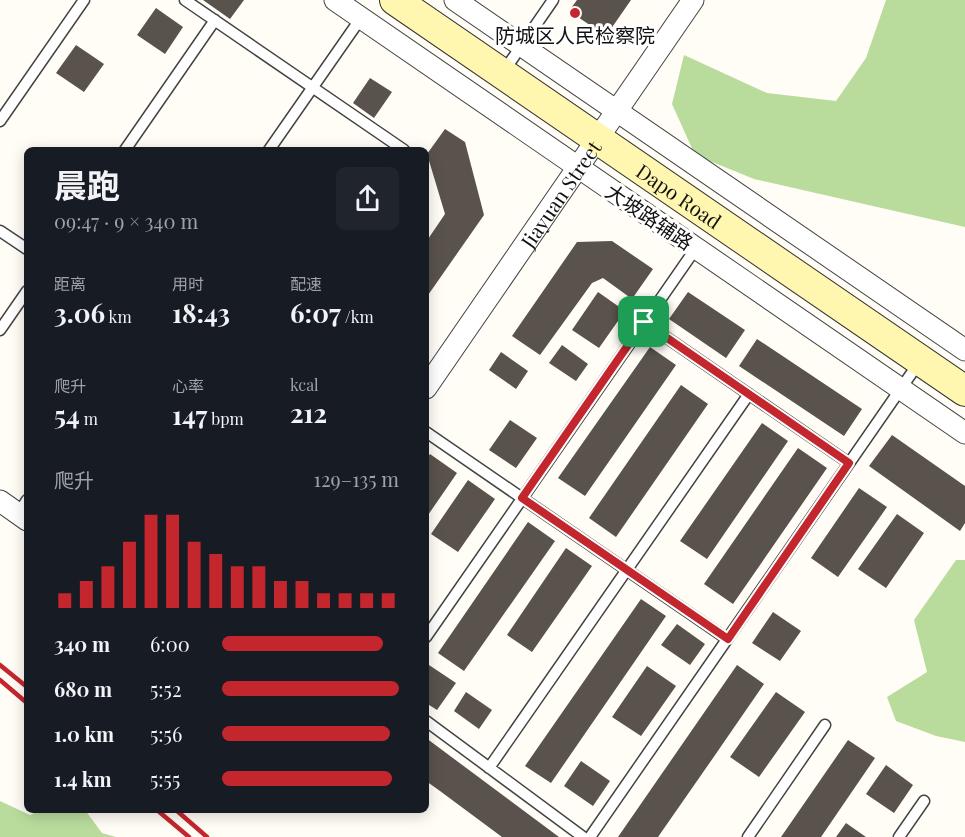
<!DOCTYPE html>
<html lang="zh">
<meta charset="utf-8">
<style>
:root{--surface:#171b24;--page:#20242c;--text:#f1f3f6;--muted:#9ea1a6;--accent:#c4262e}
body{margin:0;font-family:"Playfair Display","Noto Sans SC",serif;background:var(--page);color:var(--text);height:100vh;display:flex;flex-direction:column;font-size:22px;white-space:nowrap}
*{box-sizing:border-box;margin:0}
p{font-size:20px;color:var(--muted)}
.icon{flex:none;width:33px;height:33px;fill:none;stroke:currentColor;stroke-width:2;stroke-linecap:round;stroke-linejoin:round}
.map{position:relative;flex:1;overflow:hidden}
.drawer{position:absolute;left:24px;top:147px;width:405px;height:666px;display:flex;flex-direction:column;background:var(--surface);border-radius:9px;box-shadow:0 3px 15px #0003}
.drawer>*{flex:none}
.pin{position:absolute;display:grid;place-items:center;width:51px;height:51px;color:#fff;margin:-26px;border-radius:12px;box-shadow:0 3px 9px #0006}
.round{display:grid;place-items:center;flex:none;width:63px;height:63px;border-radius:9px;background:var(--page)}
.headline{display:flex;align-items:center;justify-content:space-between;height:102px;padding:0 30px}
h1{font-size:33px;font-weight:700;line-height:45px}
.figures{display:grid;grid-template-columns:repeat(3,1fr);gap:9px;height:102px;padding:6px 30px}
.figures div{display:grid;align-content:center}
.figures b{font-size:26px;font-weight:700}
.figures small{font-size:16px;font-weight:400}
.figures p{font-size:16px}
.chart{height:168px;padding:12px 30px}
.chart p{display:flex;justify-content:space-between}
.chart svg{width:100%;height:108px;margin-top:6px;stroke:var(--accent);stroke-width:6}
ul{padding:0 30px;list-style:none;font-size:20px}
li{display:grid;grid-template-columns:96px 72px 1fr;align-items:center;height:45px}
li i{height:15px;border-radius:8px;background:var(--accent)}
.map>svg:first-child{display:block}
.forest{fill:#b9dc9c}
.building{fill:#5a524d}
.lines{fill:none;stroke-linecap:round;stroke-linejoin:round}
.lane-casing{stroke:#444;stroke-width:13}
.street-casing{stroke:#444;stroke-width:23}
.secondary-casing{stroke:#333;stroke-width:32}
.lane{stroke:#fff;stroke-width:10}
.street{stroke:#fff;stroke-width:21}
.secondary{stroke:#fff6b0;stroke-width:30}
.rail{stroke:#c4262e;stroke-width:4.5}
.route-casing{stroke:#fff;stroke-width:12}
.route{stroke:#c4262e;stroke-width:8}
.poi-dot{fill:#c4262e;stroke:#fff;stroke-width:2}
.labels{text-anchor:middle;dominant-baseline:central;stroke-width:6;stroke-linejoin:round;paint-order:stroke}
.poi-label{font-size:20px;fill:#111;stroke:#fff}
.street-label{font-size:20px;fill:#111;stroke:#fff}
</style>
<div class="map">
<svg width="965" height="837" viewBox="0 0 965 837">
<rect width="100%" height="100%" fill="#fffdf5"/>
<path class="forest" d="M886,0H965V227L754,179L695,155L672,104L684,55L767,93L836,101L866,58Z
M956,560H965V742L936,736L896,721L887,697L927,672L914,620Z
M0,801L30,815L41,810H85L102,833L116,837H0Z"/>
<path class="building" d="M203,0H244L230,19Z
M577,0H631L606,36L569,11Z
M156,8L183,27L165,54L137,35Z
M76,45L104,64L84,92L56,73Z
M370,78L392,92L374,118L353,103Z
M445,129L465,142L484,215L426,298V242L445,214L427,154Z
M612,241L653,269L632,299L603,278L592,283L540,355L512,336L577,242Z
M598,292L625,311L599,348L572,330Z
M688,292L745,330L726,358L669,319Z
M757,339L862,409L844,436L739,366Z
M562,345L588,364L576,381L549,363Z
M650,347L676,365L585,496L558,478Z
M501,352L528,371L516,389L489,370Z
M681,385L708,404L616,537L589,518Z
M510,420L537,438L516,468L489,450Z
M762,423L788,441L707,559L680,541Z
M892,435L965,486V523L960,531L869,466Z
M798,448L827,468L733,604L704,584Z
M430,454L457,473L426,518V460Z
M468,480L495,499L458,552L431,534Z
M859,488L887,507L838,577L811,558Z
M897,514L924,533L886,588L858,569Z
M528,522L555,541L464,671L438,653Z
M566,548L592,566L532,652L507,635Z
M641,599L666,616L551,783L525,766Z
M773,612L801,631L780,661L752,643Z
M677,624L705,644L690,665L661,645Z
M429,665L456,683L437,710L426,703V670Z
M737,665L764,684L713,758L658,837H618Z
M647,666L676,686L641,736L612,717Z
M466,692L492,710L479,729L454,711Z
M776,692L805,712L759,777L730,757Z
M426,738L512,802L559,837H502L440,791L426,781Z
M848,740L875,758L821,837H781Z
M581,761L610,781L593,806L564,786Z
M886,765L913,785L894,813L866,794Z
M846,823L866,837H836Z"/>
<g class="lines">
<g class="lane-casing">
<path id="lane" d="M185,0L404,150
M504,71L553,0
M0,121L84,0
M125,150L215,20
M269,150L361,18
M0,231L27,249
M644,322L849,463
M0,330L27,291
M426,432L727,639
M18,514L27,500
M426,637L696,248
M426,721L583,837
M489,768L749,394
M590,837L920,361
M748,837L825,725
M899,837L924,801"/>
</g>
<g class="street-casing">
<g id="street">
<path d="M335,0L965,433"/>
<path d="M455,0L965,350"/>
<path id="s1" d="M426,388L693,0"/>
<path d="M0,501L27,520"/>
</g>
</g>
<g class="secondary-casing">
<g id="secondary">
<path id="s2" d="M395,0L965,391"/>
</g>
</g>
<use href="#lane" class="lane"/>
<use href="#street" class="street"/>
<use href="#secondary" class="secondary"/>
<path class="rail" d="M0,665L27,687
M0,680L27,703
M157,810L189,837
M176,810L207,837"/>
</g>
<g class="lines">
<g class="route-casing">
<path id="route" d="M644,322L849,463L728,639L522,498Z"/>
</g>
<use href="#route" class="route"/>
</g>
<circle class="poi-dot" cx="575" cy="13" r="6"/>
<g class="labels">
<g class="poi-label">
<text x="575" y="34">防城区人民检察院</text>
</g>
<g class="street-label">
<text stroke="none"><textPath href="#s1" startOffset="236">Jiayuan Street</textPath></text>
<text stroke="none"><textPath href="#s2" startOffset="345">Dapo Road</textPath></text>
<text transform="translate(650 216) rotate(34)">大坡路辅路</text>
</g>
</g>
</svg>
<div class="pin" style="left:644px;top:322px;background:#1e9e55"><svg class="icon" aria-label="arrive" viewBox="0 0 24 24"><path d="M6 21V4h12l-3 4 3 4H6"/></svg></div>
<section class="drawer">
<div class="headline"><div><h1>晨跑</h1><p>09:47 · 9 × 340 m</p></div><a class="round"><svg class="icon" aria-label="share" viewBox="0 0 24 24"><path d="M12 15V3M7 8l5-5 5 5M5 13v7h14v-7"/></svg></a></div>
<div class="figures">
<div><p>距离</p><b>3.06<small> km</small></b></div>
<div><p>用时</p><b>18:43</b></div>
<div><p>配速</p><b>6:07<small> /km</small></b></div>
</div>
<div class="figures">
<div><p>爬升</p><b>54<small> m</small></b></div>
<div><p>心率</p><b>147<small> bpm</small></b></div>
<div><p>kcal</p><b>212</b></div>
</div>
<div class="chart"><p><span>爬升</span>129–135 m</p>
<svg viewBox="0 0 160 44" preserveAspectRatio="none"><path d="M5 44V38M15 44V33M25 44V27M35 44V17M45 44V6M55 44V6M65 44V17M75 44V22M85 44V27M95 44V27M105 44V33M115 44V33M125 44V38M135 44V38M145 44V38M155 44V38"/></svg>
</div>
<ul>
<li><b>340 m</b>6:00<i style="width:91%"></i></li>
<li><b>680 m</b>5:52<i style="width:100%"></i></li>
<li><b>1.0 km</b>5:56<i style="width:95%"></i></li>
<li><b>1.4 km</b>5:55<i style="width:96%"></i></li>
</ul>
</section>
</div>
